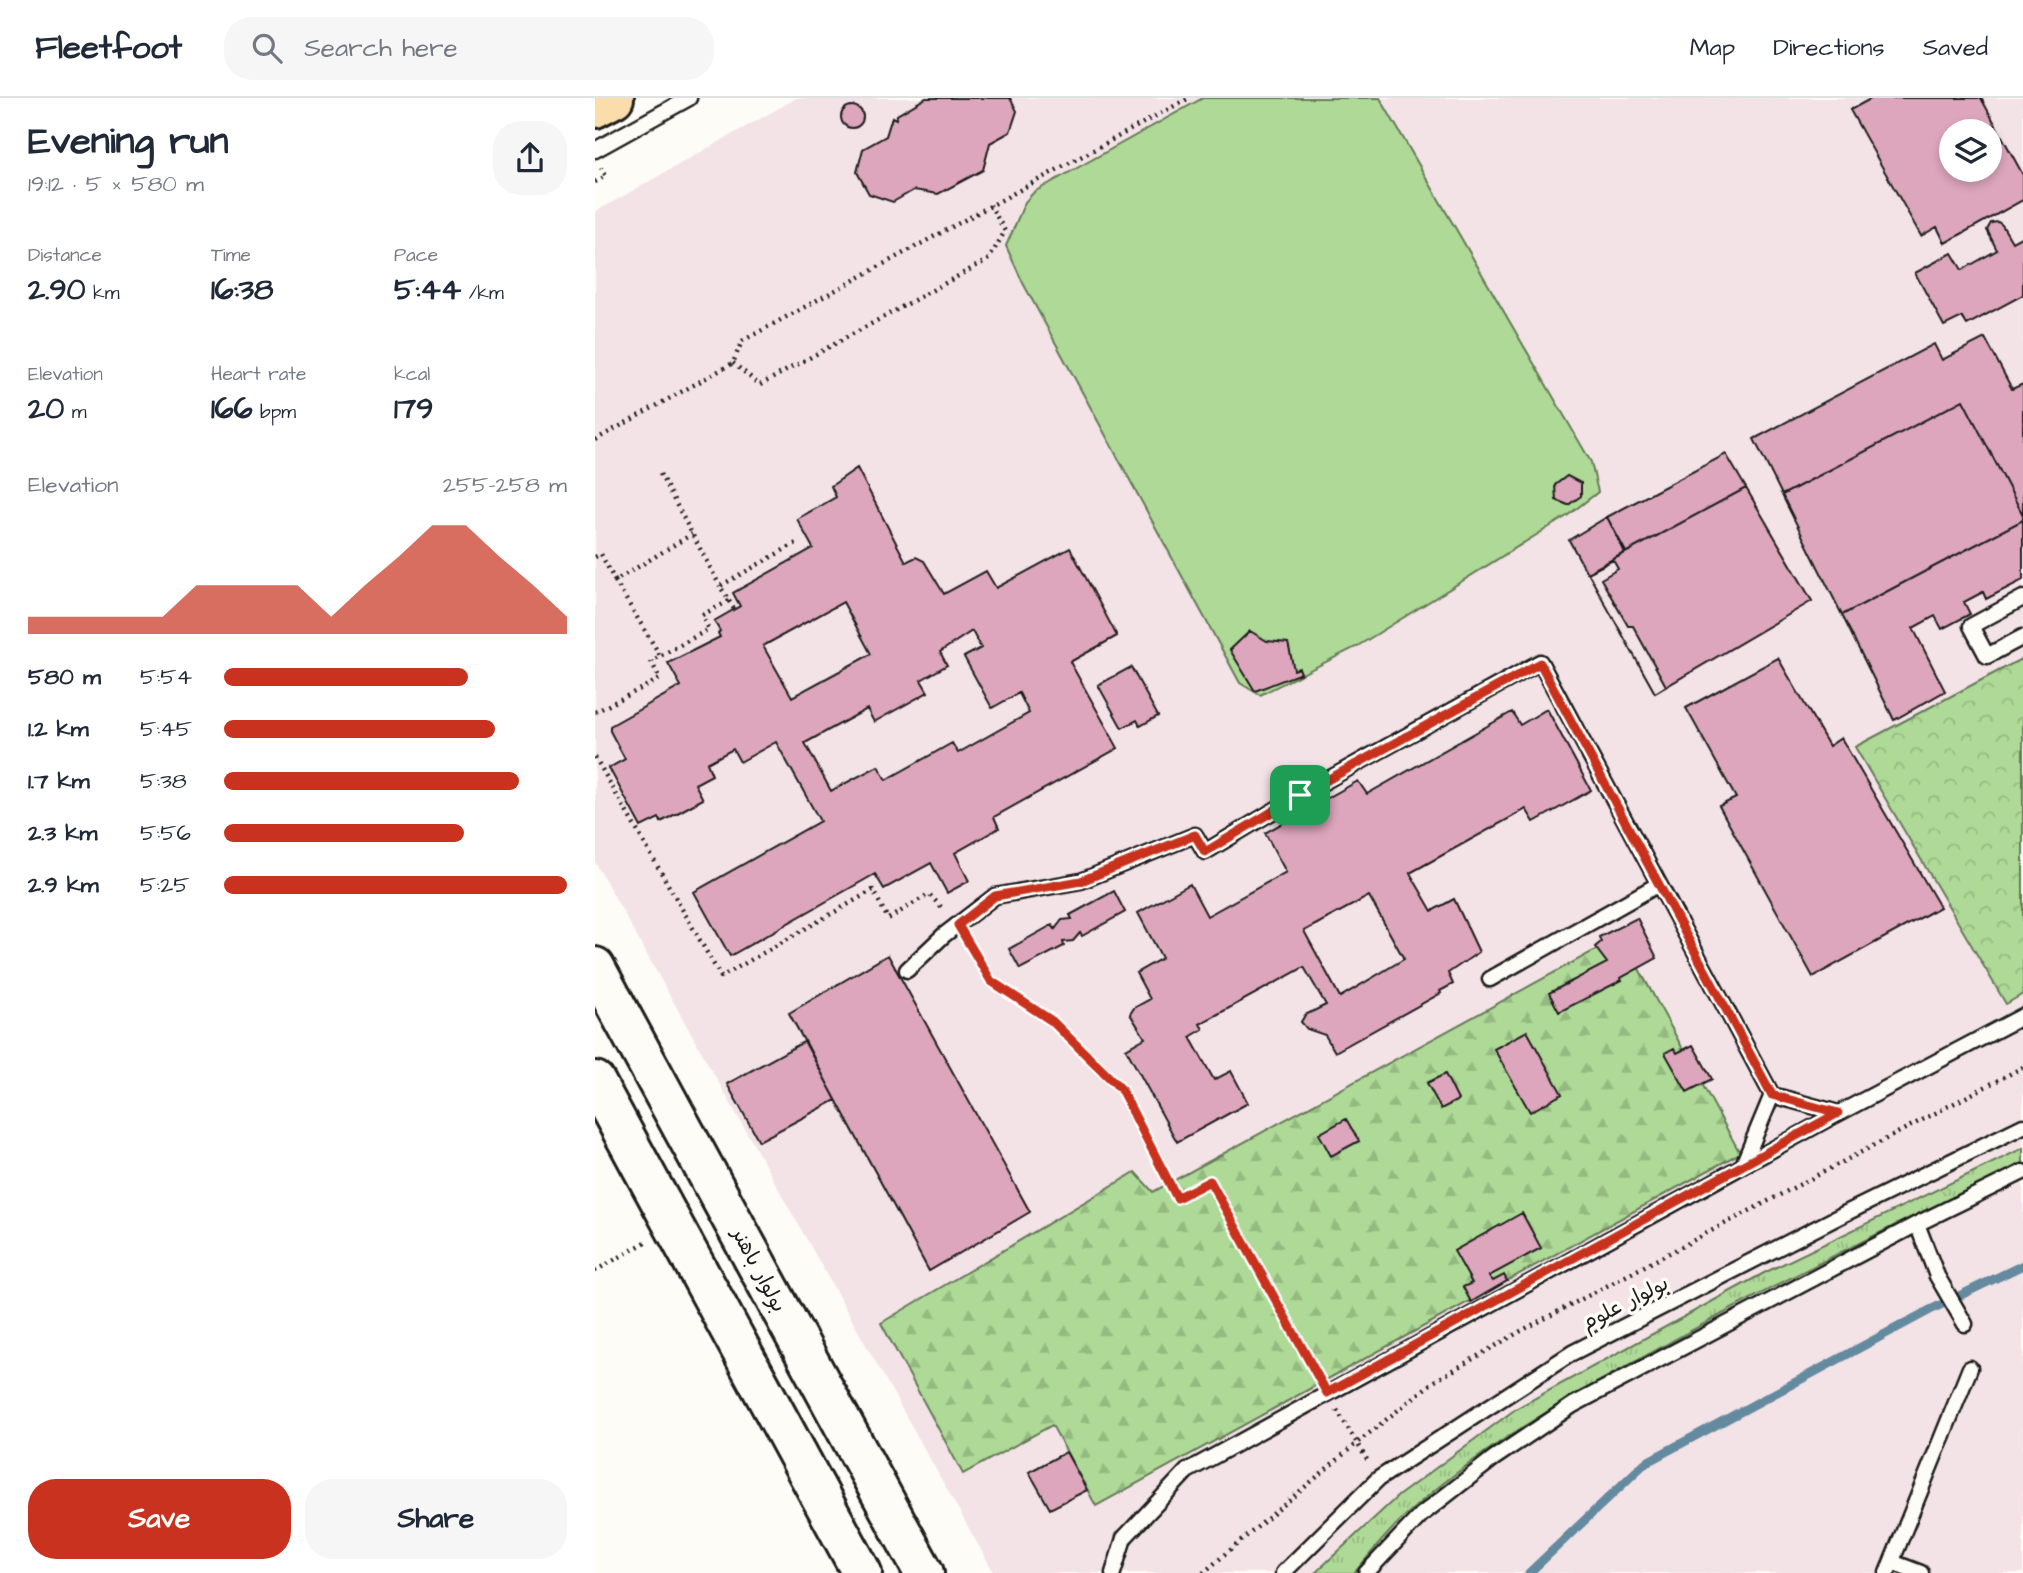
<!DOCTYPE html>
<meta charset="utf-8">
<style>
:root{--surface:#fff;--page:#f6f6f7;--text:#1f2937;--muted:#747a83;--line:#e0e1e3;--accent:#c8321e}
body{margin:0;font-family:"Architects Daughter","Playpen Sans Arabic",sans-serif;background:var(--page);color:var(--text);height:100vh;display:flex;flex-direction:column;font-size:26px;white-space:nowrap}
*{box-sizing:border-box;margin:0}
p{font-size:23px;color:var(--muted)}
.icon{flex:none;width:38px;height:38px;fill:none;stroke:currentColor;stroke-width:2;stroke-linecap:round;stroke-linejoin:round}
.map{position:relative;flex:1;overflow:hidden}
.details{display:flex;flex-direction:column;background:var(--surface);width:595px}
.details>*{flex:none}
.fabs{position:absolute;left:1344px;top:21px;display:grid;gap:14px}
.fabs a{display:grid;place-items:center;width:63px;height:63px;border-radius:50%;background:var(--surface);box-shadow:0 4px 10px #0003;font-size:35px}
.pin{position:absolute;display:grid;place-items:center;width:60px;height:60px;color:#fff;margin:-30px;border-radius:14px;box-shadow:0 4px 10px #0006}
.round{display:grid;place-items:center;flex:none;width:74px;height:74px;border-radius:28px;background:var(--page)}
.headline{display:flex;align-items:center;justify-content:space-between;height:119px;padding:0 28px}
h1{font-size:38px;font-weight:800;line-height:52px}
.figures{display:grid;grid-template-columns:repeat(3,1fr);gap:10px;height:119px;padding:7px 28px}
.figures div{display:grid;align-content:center}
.figures b{font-size:30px;font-weight:800}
.figures small{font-size:19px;font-weight:400}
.figures p{font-size:19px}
.chart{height:196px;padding:14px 28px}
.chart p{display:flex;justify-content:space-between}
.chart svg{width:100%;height:126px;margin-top:7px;fill:var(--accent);opacity:.7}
.button{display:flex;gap:14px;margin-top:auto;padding:14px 28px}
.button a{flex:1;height:80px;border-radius:28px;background:var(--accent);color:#fff;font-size:28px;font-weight:800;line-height:80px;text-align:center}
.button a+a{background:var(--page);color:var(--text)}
ul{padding:0 28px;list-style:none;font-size:23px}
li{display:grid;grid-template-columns:112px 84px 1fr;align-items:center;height:52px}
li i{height:18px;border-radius:9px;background:var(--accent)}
header{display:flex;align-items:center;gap:42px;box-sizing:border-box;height:98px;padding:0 35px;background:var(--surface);border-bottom:2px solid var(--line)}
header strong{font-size:33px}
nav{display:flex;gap:38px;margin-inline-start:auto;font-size:24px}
.search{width:490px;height:63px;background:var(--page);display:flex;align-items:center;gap:18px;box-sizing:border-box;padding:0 24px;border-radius:28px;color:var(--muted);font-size:26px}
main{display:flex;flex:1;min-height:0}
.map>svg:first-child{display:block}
.built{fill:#f3e2e6;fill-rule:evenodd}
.grass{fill:url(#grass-tufts);stroke:#657a59;stroke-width:2}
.forest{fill:url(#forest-firs);stroke:#657a59;stroke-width:2}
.park{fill:url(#park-crowns);stroke:#657a59;stroke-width:2}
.garden{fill:#aed996;stroke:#657a59;stroke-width:2}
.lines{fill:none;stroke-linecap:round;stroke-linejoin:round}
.stream{stroke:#648a9f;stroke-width:9}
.building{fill:#dda6bd;stroke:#1c1c1c;stroke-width:2;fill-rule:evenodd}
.lane-casing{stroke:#1c1c1c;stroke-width:19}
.secondary-casing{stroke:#1c1c1c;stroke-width:44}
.highway-casing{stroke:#1c1c1c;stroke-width:44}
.path{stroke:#1c1c1c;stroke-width:4.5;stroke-dasharray:2 5;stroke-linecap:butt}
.lane{stroke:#fdfcf7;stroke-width:14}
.secondary{stroke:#fdfcf7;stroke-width:38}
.highway{stroke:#faddab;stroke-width:38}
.route-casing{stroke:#fff;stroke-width:14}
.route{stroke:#c8321e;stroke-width:9}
.labels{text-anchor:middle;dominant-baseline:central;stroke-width:7;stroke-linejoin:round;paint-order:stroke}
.street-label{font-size:21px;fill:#1c1c1c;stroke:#fdfcf7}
</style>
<header>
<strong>Fleetfoot</strong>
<div class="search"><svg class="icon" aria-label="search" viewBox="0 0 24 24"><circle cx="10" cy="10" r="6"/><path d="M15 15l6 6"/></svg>Search here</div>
<nav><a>Map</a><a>Directions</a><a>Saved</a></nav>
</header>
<main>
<section class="details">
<div class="headline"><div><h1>Evening run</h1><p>19:12 · 5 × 580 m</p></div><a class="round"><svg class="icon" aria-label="share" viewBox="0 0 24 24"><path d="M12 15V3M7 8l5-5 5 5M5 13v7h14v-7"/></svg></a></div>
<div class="figures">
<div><p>Distance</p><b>2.90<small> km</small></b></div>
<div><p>Time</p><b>16:38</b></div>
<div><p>Pace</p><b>5:44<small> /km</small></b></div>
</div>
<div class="figures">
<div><p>Elevation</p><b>20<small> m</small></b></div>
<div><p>Heart rate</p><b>166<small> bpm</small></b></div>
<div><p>kcal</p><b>179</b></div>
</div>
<div class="chart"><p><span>Elevation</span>255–258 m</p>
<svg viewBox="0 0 160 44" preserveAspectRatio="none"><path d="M0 44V38L10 38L20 38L30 38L40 38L50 27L60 27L70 27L80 27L90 38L100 27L110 17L120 6L130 6L140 17L150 27L160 38V44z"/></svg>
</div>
<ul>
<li><b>580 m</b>5:54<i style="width:71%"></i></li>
<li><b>1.2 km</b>5:45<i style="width:79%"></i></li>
<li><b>1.7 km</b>5:38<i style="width:86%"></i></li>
<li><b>2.3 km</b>5:56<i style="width:70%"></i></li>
<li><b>2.9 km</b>5:25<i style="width:100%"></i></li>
</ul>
<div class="button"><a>Save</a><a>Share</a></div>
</section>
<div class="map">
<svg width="1428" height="1475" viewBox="0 0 1428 1475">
<defs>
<pattern id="grass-tufts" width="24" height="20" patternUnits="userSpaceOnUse" patternTransform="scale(1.75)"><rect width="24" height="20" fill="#aed996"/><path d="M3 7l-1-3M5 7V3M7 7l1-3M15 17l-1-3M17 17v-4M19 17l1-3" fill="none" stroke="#95ba81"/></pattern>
<pattern id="forest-firs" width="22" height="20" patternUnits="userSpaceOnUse" patternTransform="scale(1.75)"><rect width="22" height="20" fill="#aed996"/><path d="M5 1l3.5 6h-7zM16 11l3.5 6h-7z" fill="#95ba81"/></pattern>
<pattern id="park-crowns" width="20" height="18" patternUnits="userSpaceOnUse" patternTransform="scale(1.75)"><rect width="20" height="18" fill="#aed996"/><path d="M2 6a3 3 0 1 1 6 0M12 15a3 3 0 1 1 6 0" fill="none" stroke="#95ba81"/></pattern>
</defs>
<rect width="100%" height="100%" fill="#fdfcf7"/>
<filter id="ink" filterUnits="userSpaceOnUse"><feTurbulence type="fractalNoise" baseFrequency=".0143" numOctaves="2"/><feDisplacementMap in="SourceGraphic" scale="14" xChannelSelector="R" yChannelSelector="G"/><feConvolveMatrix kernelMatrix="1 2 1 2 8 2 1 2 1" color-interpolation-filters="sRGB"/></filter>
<g filter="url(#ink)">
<path class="built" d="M202,0H1428V1475H399L0,764V114ZM1356,33H1395V72H1356Z"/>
<path class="grass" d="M1428,1050V1066C1314,1119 1202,1175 1092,1235C997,1287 902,1337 820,1409C797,1428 778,1453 759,1475H720L803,1398L922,1310L1169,1175Z"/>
<path class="forest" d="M1026,838L1145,1055L501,1408L457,1327L368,1376L286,1225L540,1074L558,1094Z"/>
<path class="park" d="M1428,560V896L1411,906L1260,649Z"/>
<path class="garden" d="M608,0H785L996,364L1003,394L972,418L761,549L665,597L645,585L428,185L411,148L430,104L439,94Z"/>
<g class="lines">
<path class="stream" d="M934,1475L1050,1365L1335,1212L1428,1167"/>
</g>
<path class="building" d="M331,0H415L422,13L415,34L395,45L388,72L343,96L319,92L298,104L274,96L262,74L268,51L291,38L297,19L301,21L302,17Z
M1277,0H1386L1428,77V102L1350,145L1342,129L1326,138L1255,12ZM1356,33H1395V72H1356Z
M246 19a11 11 0 1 1 22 0a11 11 0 1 1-22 0Z
M1403,124L1407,127L1417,144L1428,138V197L1372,227L1367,219L1349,228L1320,175L1357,155L1367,172L1402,152L1392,132L1396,125Z
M1390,240L1417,291L1428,286V417L1368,302L1187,397L1159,341L1339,246L1347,262Z
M1368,302L1428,417V422L1247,517L1187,397Z
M1131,356L1151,390L1030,455L1012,419Z
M262,370L311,464L321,459L329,463L349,496L391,473L401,490L475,450L522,538L475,564L523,650L399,719L404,730L360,755L374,783L352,795L336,765L289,791L280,776L135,858L99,794L225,723L181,644L145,664L138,651L112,665L117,677L100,686L108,701L66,724L64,720L46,729L14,670L30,661L15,633V628L86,588L73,565L125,539L123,535L125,533L119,523L145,508L138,495L218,450L202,421L241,399L236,388ZM248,504L276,556L197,599L168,548ZM377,533L386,550L369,559L397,610L424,595L434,615L363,655L357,645L291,682L283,668L236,693L210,645L272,611L279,624L333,594L326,582L352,567L345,554Z
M972,378L986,385V398L973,407L961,402L960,387Z
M1151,390L1217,503L1060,595L993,475Z
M1012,419L1031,454L992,475L974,442Z
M1428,422V482L1391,501L1388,494L1369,504L1375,516L1347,531L1340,518L1318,530L1350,593L1299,622L1247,517Z
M1018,462L1023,471L1006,481L1033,528H1038L1071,588L1060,595L993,475Z
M655,533L672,543L693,545L699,572L704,570L706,575L660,593L635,552Z
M1183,560L1234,648L1246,640L1345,809L1218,879L1124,708L1141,700L1091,610Z
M536,569L563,618L545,628L542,622L527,630L503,587Z
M952,611L996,692L939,724L931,711L815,775L837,813L859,801L884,854L853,875L858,886L845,893L846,895L740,954L730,937L712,931L706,924L710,917L731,907L709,869L605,926L608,931L595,939L619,982L636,973L653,1005L582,1044L531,951L550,940L535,916L539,910L555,901L541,875L567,860L543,815L595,786L612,818L691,774L670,735L763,683L772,696L917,614L925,627ZM774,798L809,861L745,899L709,833Z
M519,793L530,814L487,838L485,835L478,843L468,844L469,848L425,871L414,851L457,827L460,831L467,822L477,821L475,817Z
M1042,820L1062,860L1026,880L1027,882L964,914L954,895L1012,865L1000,849L1006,844L1004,839Z
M293,857L435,1114L334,1173L194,915Z
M932,933L967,996L935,1014L899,951Z
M210,943L241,1002L164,1043L132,986Z
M1098,947L1117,981L1092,994L1070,955L1079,950L1082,955Z
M850,976L863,1002L846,1011L832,985Z
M751,1021L764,1043L736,1058L724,1036Z
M927,1115L946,1150L894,1178L898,1183L909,1177L912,1183L876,1204L868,1189L877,1185L859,1153Z
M471,1354L492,1392L455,1411L434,1374Z"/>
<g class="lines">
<g class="lane-casing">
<path id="lane" d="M0,52L94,0
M1428,500L1376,528L1392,558L1428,539
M312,872L349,837L400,798L486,783L600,737L610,754L705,697L945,564L1177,997L1243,1015
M895,881L1064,786
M1148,1067L1177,997
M1322,1126L1342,1178L1370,1226
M1297,1464L1326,1475
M518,1475L529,1440L592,1373L1231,1022L1428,918
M688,1475L783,1381L977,1255L1247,1117L1428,1028
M771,1475L826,1417L899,1360L978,1307L1322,1126L1428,1074
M1292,1475L1375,1270"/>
</g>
<g class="secondary-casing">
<path id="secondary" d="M0,869L329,1475
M0,983L267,1475"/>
</g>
<g class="highway-casing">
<path id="highway" d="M0,10L19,0"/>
</g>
<path class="path" d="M0,84L11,78L6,70
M138,265L165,287L394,161L410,133L395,107
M0,342L138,265L147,243L594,0
M65,376L125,488
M0,459L6,456L20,483L97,436
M20,483L66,559
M134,503L139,511
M0,614L65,581L56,563L114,531L107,517L134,503L125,488L203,444
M0,659L126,879L278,792L293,821L334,796L349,812
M373,844L396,883L457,923L526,991L582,1100L615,1083L724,1280
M0,1173L51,1144
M742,1312L774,1365
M608,1475L762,1345L838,1284L926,1233L1428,969"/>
<use href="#lane" class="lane"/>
<use href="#secondary" class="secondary"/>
<use href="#highway" class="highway"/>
</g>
</g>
<g class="lines" filter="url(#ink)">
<g class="route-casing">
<path id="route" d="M945,565L1177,997L1243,1015L732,1295L615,1083L582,1100L526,991L457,923L396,883L363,827L400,798L486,783L600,737L610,754L705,697Z"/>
</g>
<use href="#route" class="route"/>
</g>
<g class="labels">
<g class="street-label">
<text transform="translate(164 1172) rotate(62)">بولوار باهنر</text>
<text transform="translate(1030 1205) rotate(-27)">بولوار علوم</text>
</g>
</g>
</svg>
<div class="fabs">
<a><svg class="icon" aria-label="layers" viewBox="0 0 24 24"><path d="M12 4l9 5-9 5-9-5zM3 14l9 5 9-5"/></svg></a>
</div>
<div class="pin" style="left:705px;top:697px;background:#1e9e55"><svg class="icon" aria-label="arrive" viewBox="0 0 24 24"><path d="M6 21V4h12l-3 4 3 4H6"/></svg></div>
</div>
</main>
